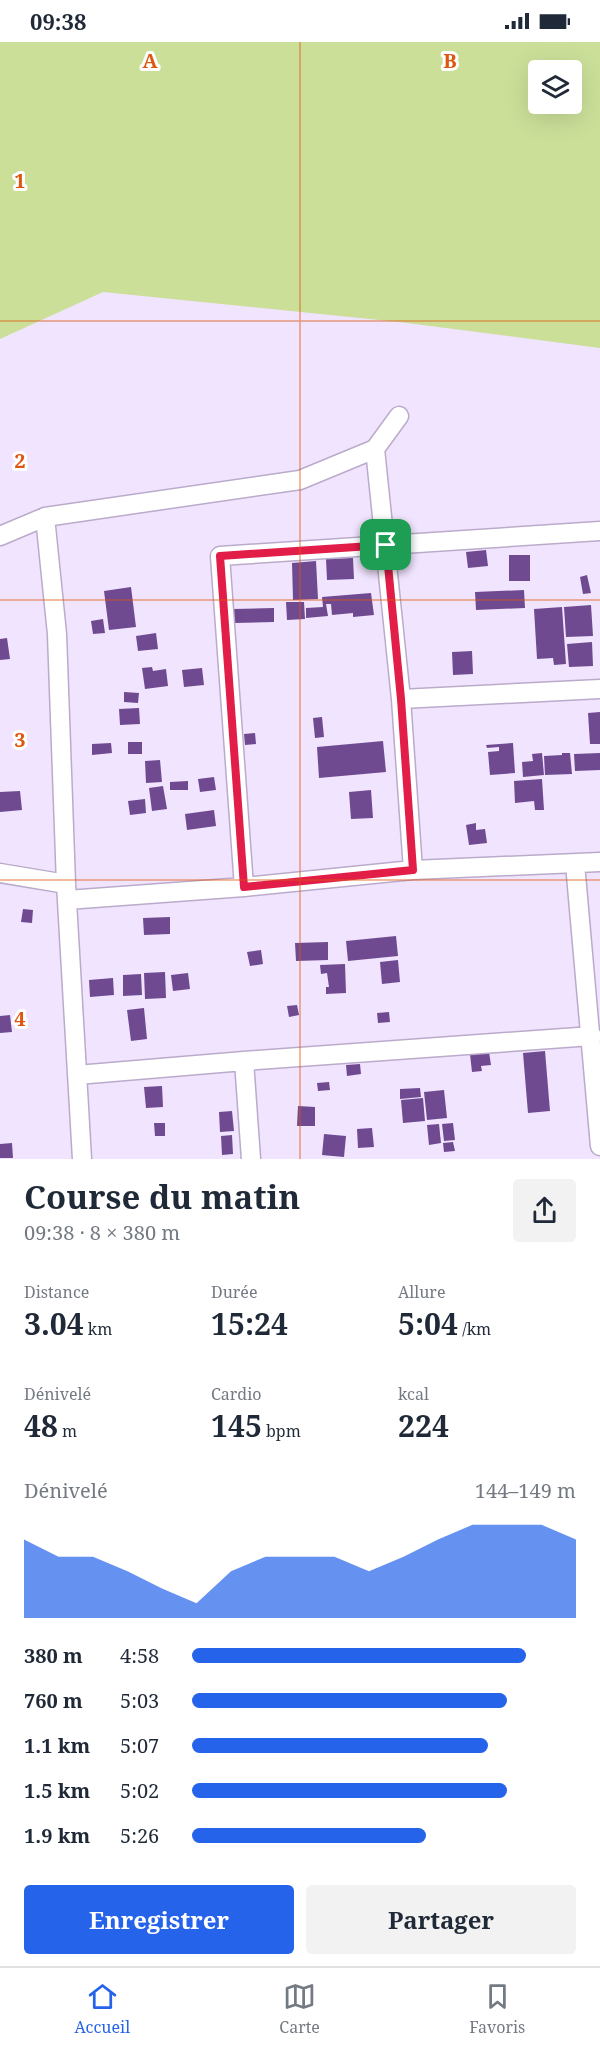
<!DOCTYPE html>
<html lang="fr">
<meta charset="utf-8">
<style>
:root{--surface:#fff;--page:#f2f2f3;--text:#1f2937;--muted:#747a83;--line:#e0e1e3;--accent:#2563eb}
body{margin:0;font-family:"Noto Serif",serif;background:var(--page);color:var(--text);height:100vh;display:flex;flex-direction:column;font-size:22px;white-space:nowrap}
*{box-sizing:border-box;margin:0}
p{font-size:20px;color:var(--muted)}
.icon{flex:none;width:33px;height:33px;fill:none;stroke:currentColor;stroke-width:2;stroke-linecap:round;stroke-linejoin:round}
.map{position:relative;height:1117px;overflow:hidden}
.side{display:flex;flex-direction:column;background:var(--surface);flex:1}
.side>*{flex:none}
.tools{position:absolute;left:528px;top:18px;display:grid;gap:12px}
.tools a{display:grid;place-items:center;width:54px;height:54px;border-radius:6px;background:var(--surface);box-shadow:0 6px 24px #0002;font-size:30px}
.pin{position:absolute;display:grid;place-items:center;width:51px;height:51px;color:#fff;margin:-26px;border-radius:12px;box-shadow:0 3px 9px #0006}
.round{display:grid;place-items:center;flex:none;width:63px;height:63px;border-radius:6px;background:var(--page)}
.headline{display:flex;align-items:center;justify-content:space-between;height:102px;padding:0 24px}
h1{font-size:33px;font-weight:700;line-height:45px}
.metrics{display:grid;grid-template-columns:repeat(3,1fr);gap:9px;height:102px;padding:6px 24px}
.metrics div{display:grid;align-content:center}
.metrics b{font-size:30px;font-weight:700}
.metrics small{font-size:16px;font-weight:400}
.metrics p{font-size:16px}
.chart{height:168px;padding:12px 24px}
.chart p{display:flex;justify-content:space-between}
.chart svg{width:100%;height:108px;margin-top:6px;fill:var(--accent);opacity:.7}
.cta{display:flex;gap:12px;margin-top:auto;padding:12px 24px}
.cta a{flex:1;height:69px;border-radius:6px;background:var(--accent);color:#fff;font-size:24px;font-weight:700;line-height:69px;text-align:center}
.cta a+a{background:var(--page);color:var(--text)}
ul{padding:0 24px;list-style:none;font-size:20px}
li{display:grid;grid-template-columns:96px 72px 1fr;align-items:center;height:45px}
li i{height:15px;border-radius:8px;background:var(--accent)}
.status{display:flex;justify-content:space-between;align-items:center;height:42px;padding:0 30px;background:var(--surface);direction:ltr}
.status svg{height:16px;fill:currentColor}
.tabs{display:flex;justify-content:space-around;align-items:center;height:84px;border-top:2px solid var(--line);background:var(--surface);font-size:16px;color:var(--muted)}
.tabs a{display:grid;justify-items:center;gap:3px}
.tabs .on{color:var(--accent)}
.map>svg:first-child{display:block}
.green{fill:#cbdf99;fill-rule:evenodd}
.building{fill:#6f4a90}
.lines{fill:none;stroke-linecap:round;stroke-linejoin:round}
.minor-casing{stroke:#bbabcb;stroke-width:21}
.minor{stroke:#fff;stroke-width:18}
.route-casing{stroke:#fff;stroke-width:12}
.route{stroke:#e11d48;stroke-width:8}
.grid{fill:none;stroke:#df570e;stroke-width:1.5;stroke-opacity:0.55}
.grid-label{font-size:20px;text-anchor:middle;font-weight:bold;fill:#df570e;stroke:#fff;stroke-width:6;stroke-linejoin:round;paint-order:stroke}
</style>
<div class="status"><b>09:38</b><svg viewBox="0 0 49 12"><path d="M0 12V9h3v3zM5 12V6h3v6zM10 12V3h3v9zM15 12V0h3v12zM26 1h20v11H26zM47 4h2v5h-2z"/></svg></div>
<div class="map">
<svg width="600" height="1117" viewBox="0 0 600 1117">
<rect width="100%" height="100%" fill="#f1e4fe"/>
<path class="green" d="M0,0H600V306L399,280L103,250L0,297ZM538,28H572V62H538Z"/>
<path class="building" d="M486,508L488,524L468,526L466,510Z
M509,513H530V539H509Z
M353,516L354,537L327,538L326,517Z
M316,519L318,557L293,558L292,521Z
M587,533L591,551L583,552L580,535Z
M131,545L136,585L109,588L104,549Z
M524,548L525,566L476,568L475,550Z
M371,551L374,573L353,575V571L332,573L331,562H326L328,574L306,576V566L323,565L322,555Z
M286,560H304L305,577L287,578Z
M591,563L593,594L566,595L564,565Z
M562,565L566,622L554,623L553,616L537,617L534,567Z
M274,566V580L234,581L233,567Z
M103,577L105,591L93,592L91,579Z
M156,591L158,607L138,609L136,594Z
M7,596L10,617L0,618V597Z
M592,600L593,624L569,625L567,602Z
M472,609L473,632L453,633L452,610Z
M152,625L153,629L166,627L168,644L145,647L142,626Z
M202,626L204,643L184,645L182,628Z
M124,650L139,651L138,661L124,660Z
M139,666L140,682L120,683L119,667Z
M600,670V702H590L588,671Z
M322,675L324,695L315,696L313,676Z
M255,691L256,702L245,703L244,692Z
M383,699L386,730L319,736L317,705Z
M128,700H142V712H128Z
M111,701L112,711L92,713V702Z
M513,701L515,731L490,733L488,710L499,709V705L487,706L486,703Z
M542,711L544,733L523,735L522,720L533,719L532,712Z
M562,711H570L572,732L545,733L544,714L562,713Z
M600,711V728L575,729L574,712Z
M160,718L162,740L146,741L145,719Z
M214,735L216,748L200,750L198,737Z
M542,737L544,768H535L534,759L515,761L514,739Z
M188,739V748H170V740Z
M163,744L167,767L152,769L149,746Z
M371,748L373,776L351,777L349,750Z
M20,749L22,768L0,770V750Z
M145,757L146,771L130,773L128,759Z
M214,768L216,784L187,788L185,772Z
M476,781V788L485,787L487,801L469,803L466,783Z
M23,867L33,868L32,881L21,880Z
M170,875V892L144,893L143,876Z
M396,894L398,914L348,919L346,899Z
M328,900V918L296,919L295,901Z
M261,908L263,922L250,924L247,910Z
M398,918L400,940L382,942L380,920Z
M345,922L346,951L326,952V945H329L327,931L321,932L320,923Z
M165,930L166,956L145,957L144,931Z
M188,931L190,947L173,949L171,933Z
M141,932L142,953L123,954V933Z
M113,936L114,953L90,955L89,938Z
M297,963L299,973L289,975L287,964Z
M144,966L147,997L131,999L127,968Z
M389,970L390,980L378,981L377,971Z
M10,973L12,990L0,991V974Z
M545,1009L550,1069L528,1071L523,1011Z
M489,1010L491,1023L481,1024L482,1029L472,1030L470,1012Z
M360,1022L361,1032L347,1034L346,1023Z
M329,1040L330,1048L318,1049L317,1041Z
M162,1044L163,1065L146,1066L144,1045Z
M420,1046L421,1055L400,1057V1047Z
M444,1048L447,1076L427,1078L424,1050Z
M423,1056L425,1079L403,1081L401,1058Z
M298,1064L315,1065V1084H297Z
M232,1069L234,1089L220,1090L219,1070Z
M154,1081H165V1094H155Z
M453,1081L455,1098L444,1099L442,1082Z
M439,1082L441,1101L429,1103L427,1083Z
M372,1086L374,1105L358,1106L357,1087Z
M324,1092L346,1094L344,1115L322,1113Z
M232,1093L233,1112L222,1113L221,1094Z
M453,1100L455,1109L444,1110L443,1101Z
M12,1101L13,1116H0V1102Z"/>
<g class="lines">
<g class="minor-casing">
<path id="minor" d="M375,407L401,657L413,828
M45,475L57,592L66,842L82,1117
M0,494L45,475L300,438L375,407L399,374
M401,657L600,647
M575,822L600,1104
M0,831L66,842
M244,845L220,514L600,489
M67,858L244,845L413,828L600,820
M244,1019L251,1117
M77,1033L244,1019L592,994"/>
</g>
<use href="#minor" class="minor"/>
</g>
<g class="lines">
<g class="route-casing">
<path id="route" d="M386,503L401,657L413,828L244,845L220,514Z"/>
</g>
<use href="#route" class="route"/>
</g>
<path class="grid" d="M300,0V1117M0,279H600M0,558H600M0,838H600"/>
<g class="grid-label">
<text x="150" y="26">A</text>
<text x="450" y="26">B</text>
<text x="20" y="146">1</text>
<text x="20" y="426">2</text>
<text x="20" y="705">3</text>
<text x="20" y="984">4</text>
</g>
</svg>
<div class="tools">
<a><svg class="icon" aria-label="layers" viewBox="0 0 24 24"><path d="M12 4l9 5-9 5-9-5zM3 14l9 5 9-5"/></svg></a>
</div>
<div class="pin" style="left:386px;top:503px;background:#1e9e55"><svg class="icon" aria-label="arrive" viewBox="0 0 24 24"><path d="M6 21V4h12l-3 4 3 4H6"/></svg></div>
</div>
<section class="side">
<div class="headline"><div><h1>Course du matin</h1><p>09:38 · 8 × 380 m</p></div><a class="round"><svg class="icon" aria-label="share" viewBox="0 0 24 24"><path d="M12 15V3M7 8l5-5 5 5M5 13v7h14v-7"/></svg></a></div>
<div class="metrics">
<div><p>Distance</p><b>3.04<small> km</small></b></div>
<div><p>Durée</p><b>15:24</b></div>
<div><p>Allure</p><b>5:04<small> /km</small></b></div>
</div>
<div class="metrics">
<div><p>Dénivelé</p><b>48<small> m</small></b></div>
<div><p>Cardio</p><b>145<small> bpm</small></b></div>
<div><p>kcal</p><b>224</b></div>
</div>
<div class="chart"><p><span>Dénivelé</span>144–149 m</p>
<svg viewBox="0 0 160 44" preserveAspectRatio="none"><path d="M0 44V12L10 19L20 19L30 25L40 32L50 38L60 25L70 19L80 19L90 19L100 25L110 19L120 12L130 6L140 6L150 6L160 12V44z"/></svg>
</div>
<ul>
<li><b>380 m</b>4:58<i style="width:87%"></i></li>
<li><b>760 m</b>5:03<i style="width:82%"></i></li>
<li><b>1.1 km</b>5:07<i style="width:77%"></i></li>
<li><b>1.5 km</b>5:02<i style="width:82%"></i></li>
<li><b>1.9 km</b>5:26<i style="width:61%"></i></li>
</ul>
<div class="cta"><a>Enregistrer</a><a>Partager</a></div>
</section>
<nav class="tabs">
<a class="on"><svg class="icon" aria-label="home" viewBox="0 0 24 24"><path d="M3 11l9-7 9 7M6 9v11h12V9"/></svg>Accueil</a>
<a><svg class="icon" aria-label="map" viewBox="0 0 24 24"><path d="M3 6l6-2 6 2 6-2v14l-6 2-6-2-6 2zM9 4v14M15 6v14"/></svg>Carte</a>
<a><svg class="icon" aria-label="saved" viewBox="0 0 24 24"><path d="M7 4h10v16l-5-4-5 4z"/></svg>Favoris</a>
</nav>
